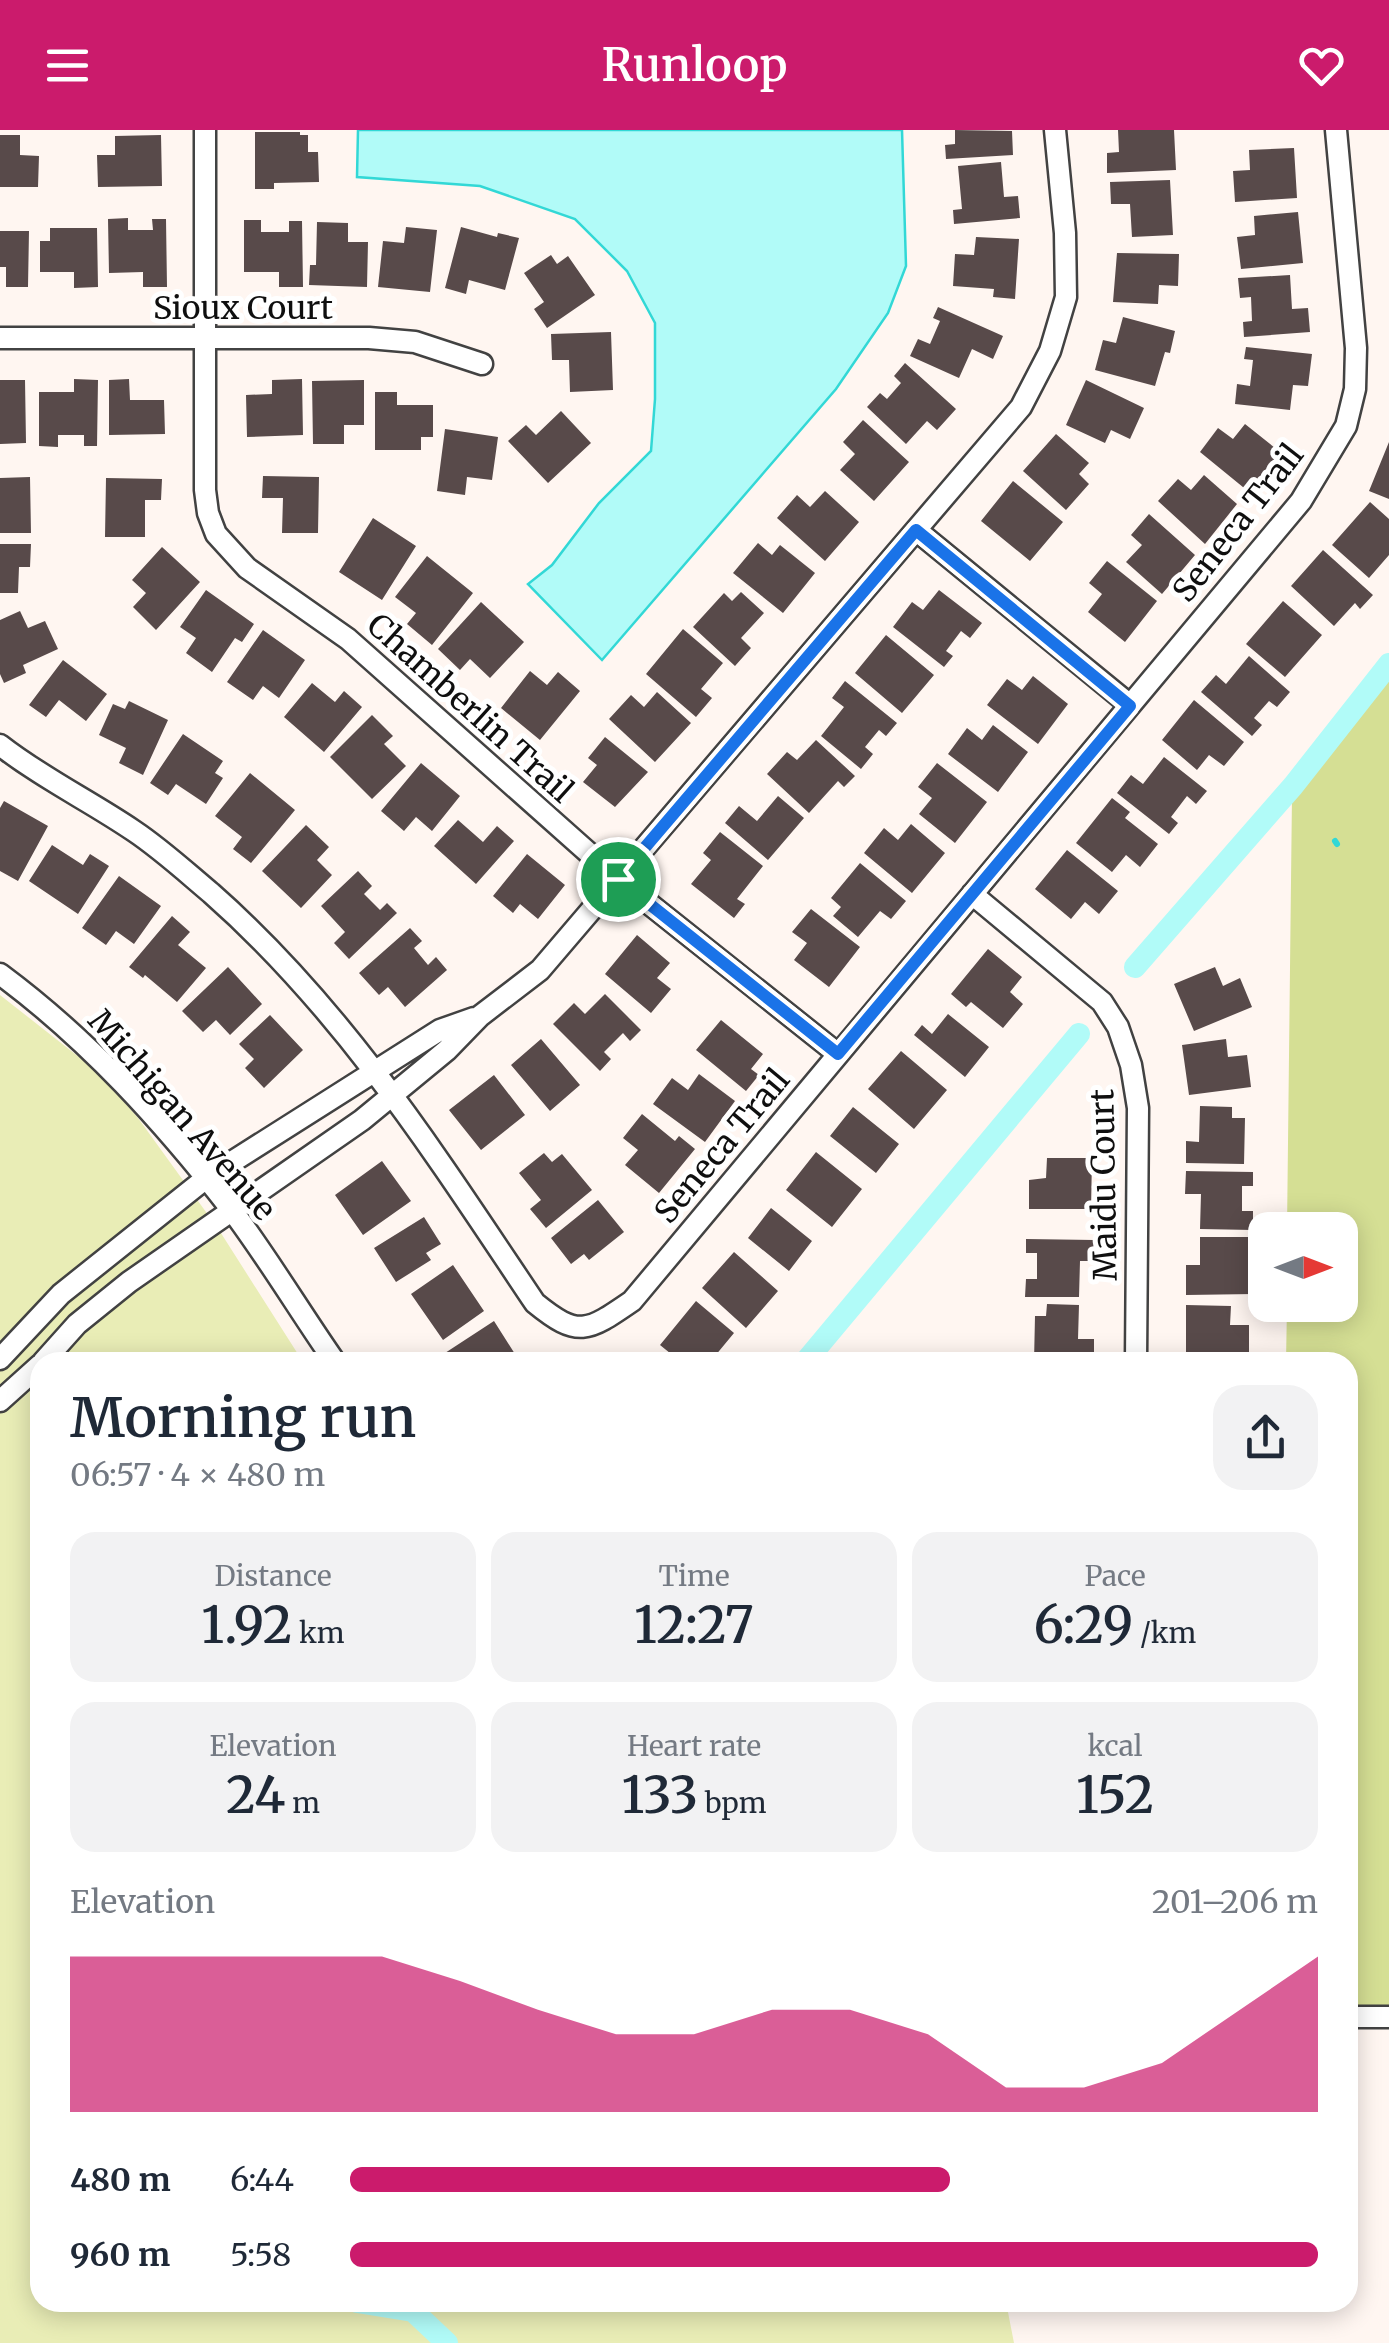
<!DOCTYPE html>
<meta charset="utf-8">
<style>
:root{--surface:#fff;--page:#f2f2f3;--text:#1f2937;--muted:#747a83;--accent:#cb1b6c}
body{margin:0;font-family:Merriweather,serif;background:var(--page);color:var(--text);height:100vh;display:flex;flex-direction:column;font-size:38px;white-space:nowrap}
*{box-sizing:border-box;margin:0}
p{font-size:32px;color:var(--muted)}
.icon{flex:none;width:55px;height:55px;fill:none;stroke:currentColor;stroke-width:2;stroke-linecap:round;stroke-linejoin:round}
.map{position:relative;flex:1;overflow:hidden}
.sheet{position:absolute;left:30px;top:1222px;width:1328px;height:960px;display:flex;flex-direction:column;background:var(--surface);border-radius:30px;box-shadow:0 5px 25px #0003}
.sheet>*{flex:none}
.needle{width:65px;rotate:90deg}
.buttons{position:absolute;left:1248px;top:1082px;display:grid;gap:20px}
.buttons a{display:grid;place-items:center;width:110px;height:110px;border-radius:20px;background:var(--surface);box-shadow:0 5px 25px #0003;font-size:50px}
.pin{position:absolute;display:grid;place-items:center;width:85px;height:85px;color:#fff;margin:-42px;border:5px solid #fff;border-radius:50%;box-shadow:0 2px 10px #0007}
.round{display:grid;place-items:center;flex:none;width:105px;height:105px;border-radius:30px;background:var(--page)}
.head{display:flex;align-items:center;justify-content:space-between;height:170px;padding:0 40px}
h1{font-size:55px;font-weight:600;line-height:75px}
.figures{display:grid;grid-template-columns:repeat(3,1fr);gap:15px;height:170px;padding:10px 40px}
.figures div{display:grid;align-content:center;border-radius:25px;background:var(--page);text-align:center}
.figures b{font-size:50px;font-weight:600}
.figures small{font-size:28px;font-weight:400}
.figures p{font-size:28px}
.chart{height:280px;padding:20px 40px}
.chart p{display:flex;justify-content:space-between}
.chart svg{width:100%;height:180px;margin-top:10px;fill:var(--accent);opacity:.7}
ul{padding:0 40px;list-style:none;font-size:32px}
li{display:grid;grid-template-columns:160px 120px 1fr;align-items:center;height:75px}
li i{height:25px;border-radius:12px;background:var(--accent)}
header{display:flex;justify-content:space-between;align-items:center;height:130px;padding:0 40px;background:var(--accent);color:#fff;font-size:45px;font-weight:600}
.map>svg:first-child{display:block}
.green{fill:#e9edb6}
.forest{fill:#d5df94}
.water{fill:#b1fbf8;stroke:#32d8d6;stroke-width:2.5}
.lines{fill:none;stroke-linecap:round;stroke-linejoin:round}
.stream{stroke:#32d8d6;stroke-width:6}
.canal{stroke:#b1fbf8;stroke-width:22}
.building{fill:#584a4a}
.minor-casing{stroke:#424242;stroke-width:25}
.minor{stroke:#fff;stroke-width:20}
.route-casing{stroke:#fff;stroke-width:20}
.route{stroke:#1a73e8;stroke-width:12}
.labels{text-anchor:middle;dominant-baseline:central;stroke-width:10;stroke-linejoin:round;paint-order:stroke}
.street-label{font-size:32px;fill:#0f0f0f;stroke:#fff}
</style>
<header><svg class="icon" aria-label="menu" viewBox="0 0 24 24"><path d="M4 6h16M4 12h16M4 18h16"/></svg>Runloop<svg class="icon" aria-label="heart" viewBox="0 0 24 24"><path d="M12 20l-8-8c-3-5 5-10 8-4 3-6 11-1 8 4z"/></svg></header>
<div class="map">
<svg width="1389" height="2213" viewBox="0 0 1389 2213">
<rect width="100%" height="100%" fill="#fff6f1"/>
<path class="green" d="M0,865L98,942L138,988L219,1100L303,1232H40V2172H1006L1014,2213H0Z"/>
<path class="forest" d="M1389,537V1876L1348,1877V1232H1286L1287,1175H1340V1100H1287L1292,665Z"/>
<path class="water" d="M358,0H902L906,136L888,183L836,259L602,530L528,454L552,435L599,373L651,321L655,269V193L627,141L575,89L480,56L357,47Z"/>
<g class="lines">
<path class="stream" d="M1293,656L1297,663
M1335,711L1337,714
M811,1225L815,1230"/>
<path class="canal" d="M1135,837L1293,656L1389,534
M805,1232L1079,904
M357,2172L413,2181L447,2213"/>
</g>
<path class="building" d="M955,0L1012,1L1013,25L946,29L945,15L955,14Z
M1118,0H1174L1176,40L1107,43V23L1119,22Z
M255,2H300V5H308V22H318L319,52L274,53V59H255Z
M0,5H20V25L39,26L38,57H0Z
M161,5L162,56L98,57L97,25H115V6Z
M1294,18L1297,68L1235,72L1233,41L1250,40L1249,20Z
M1001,32L1004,67L1018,66L1020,88L954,94L953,80L962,79L958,36Z
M1170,50L1173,105L1132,107L1130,74H1111L1110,52Z
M1298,82L1303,133L1241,139L1237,107L1255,105L1254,86Z
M128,88V100H153L152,89H166L167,157H143V142L109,143L108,89Z
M244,90H261V102H289V91H302L303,157H279V142H244Z
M317,92L348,93V112H368L367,157L309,155L310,135H316Z
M406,97L437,100L430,162L378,157L383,111L404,113Z
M461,97L497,107L498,103L519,108L505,160L469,150L466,164L445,158Z
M50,98H97L98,157L74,158V142H40V111H50Z
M0,101H29L28,157H6V137H0Z
M976,107L1019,109L1015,169L993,167L994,159L953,156L955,124L974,125Z
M1117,123L1179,124L1178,156L1159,155L1158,174L1113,172Z
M551,125L557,134L568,126L595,165L547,198L534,179L544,172L524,143Z
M1290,145L1292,179L1308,178L1310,202L1244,207L1243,192L1252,191L1251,167L1240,168L1238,148Z
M938,177L1003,206L993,229L972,219L959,248L910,226L918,209L930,214L940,191L933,188Z
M1123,187L1175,201L1170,223L1165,222L1155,256L1095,240L1103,210L1116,213Z
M611,202L613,260L570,262L569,230H552L551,204Z
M1246,217L1312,224L1308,256L1293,255L1290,280L1235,274L1237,254L1250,256L1253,230L1244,229Z
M905,233L956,279L937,300L927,291L906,314L867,277L880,263L887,269L901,253L894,246Z
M74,249L98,250L97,316H84V305H58V317L39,316V262H74Z
M129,249L130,270H164L165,304L109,305V250Z
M302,249L303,305L247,307L246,265L272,264V250Z
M0,250H25L26,313L0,314Z
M364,250V295H344V314H313L312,251Z
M1086,250L1144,278L1130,309L1111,300L1105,313L1066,295Z
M375,262H397V275H433V307H421V320H375Z
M561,281L591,313L548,353L508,311L526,295L536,305Z
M863,290L909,332L874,371L840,340L855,324L843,312Z
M1245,294L1280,322L1249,362L1200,322L1218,298L1233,309Z
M445,299L498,307L492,350L467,347L465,365L437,361Z
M1056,304L1089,333L1079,344L1089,354L1066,380L1023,341Z
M1389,312V369L1369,361Z
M1204,345L1237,374L1205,414L1158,371L1178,349L1191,360Z
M263,346L319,347L318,403H282L283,368H262Z
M30,347L31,403H0V348Z
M106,348L162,349L161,370H145V407H105Z
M1013,351L1063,392L1030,431L981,391Z
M825,361L859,392L825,431L777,388L797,365L810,377Z
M1370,372L1389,389V425L1369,448L1332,415Z
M1149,384L1195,425L1162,464L1126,432L1142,415L1131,405Z
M373,388L416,416L382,470L339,442Z
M758,413L772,425L780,415L815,443L783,483L733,443Z
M0,414H31L30,437H19L18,463H0Z
M162,417L200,452L156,500L133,477L146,463L132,450Z
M1323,420L1373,465L1360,479L1355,473L1334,496L1291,456Z
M427,426L473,463L432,515L407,494L416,483L395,467Z
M1107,431L1157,471L1125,512L1088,482L1102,464L1089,453Z
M206,460L254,494L242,512L235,508L212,542L186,523L196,508L180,497Z
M939,460L982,493L970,508L961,501L946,521L953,526L944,537L893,497L912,472L923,480Z
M741,462L764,483L741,508L751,518L735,536L693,497L724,463L732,471Z
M1283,471L1322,505L1285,547L1246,514Z
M481,472L524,512L490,548L470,529L460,540L438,519Z
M20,481L28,498L45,491L58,519L23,535L26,543L4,553L0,544V490Z
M683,499L723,533L701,559L712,568L696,587L646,544Z
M263,500L305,530L279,568L263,556L253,570L227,552Z
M886,505L934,545L902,583L855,543Z
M1249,526L1290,562L1277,577L1269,571L1254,588L1262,595L1252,606L1201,562L1216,545L1226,554Z
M63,530L107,564L86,591L59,570L46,587L29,575Z
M530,541L547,555L558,542L580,561L540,610L501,578Z
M1033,546L1068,574L1038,614L987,575L1007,549L1022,560Z
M845,551L897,593L886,606L879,600L865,617L873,624L861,639L821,606L844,577L832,568Z
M312,553L335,572L344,561L362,577L324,622L284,587Z
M657,562L691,593L655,632L609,589L631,565L644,577Z
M1194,570L1244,612L1224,636L1209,625L1197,640L1162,610Z
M129,571L168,590L143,645L119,633L126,618L99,605L113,574L125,579Z
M372,585L393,606L384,614L406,636L372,669L330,627Z
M993,595L1028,622L998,662L948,624L967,598L982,610Z
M183,604L223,631L215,643L223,648L206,674L176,654L168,665L150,653Z
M605,607L648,642L615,677L583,652L597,635L588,628Z
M816,610L855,646L844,657L838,651L809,683L767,644L787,622L797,630Z
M1164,627L1207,661L1196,674L1187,666L1171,687L1178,693L1169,704L1117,663L1131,645L1143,654Z
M421,633L460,666L432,701L416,687L404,701L381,681Z
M937,633L987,672L955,713L919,684L932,668L918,657Z
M250,643L295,680L251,733L233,719L242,707L215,686Z
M778,666L804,688L768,730L725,693L739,676L757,691Z
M1112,668L1130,682L1125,688L1158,714L1140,737L1126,725L1112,742L1076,713Z
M4,671L48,696L18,751L0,741V678Z
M458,690L483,712L497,696L514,711L476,754L434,716Z
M911,694L945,723L912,763L864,723L884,698L898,710Z
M306,695L329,717L317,730L332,745L301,778L262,741Z
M720,702L763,736L737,769L745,774L734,788L691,754L711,730L703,723Z
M52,715L83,735L90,724L109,736L78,784L29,751Z
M1067,720L1118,761L1099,784L1085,772L1071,789L1035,759Z
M527,724L565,755L538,789L520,774L513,783L493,766Z
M860,733L906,771L891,789L880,781L858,807L833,786L841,777L831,768Z
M358,741L372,756L364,764L380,780L387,773L397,783L349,829L334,813L345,802L321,776Z
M119,746L161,776L134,814L116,801L106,815L82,798Z
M811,779L860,817L829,857L794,830L807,813L792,802Z
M172,786L190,802L178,815L206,838L177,872L145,845L143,848L129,837Z
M410,798L422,811L414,818L428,835L436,827L447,840L405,877L388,857L379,865L359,843Z
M637,805L670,833L657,848L671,859L651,883L605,844Z
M988,819L1022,847L1010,862L1023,874L1003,898L971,872L966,877L951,864Z
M228,837L262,874L230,905L216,890L203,902L182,881Z
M1215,837L1223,856L1240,848L1252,877L1194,901L1174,854Z
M605,864L641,900L630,911L623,903L604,922L611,929L600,941L553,894L574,873L585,884Z
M948,884L989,917L965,947L914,905L922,895L932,904Z
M270,885L303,920L264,958L245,938L254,929L239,914Z
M721,890L763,924L751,939L759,945L746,961L696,920Z
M541,909L580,955L550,981L511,935Z
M1226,909L1228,927L1247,925L1251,957L1189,965L1182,915Z
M901,921L947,960L914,999L868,959Z
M699,944L735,971L705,1012L653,974L672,948L688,960Z
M494,945L525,985L481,1020L449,980Z
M1200,976L1232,977V988H1245L1244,1034L1186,1033V1011L1199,1012Z
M853,977L899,1014L876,1043L830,1006Z
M642,984L675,1011L679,1006L695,1019L659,1063L625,1035L638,1020L623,1008Z
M816,1022L862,1059L832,1097L786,1060Z
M544,1023L552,1032L562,1024L592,1060L546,1098L530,1079L541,1070L519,1043Z
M1047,1028H1092L1091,1079H1029V1050L1046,1048Z
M382,1031L411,1071L363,1105L335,1065Z
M1186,1041L1253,1042V1056H1242V1081H1253V1100L1200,1099L1201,1064H1185Z
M598,1070L624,1102L589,1130L584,1124L571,1134L551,1108Z
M771,1078L812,1111L789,1141L748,1108Z
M424,1087L441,1114L426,1123L431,1130L396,1152L374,1118Z
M1200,1107H1253L1254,1164L1186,1165V1135H1200Z
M1026,1109L1094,1110L1093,1131H1080L1079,1167H1025L1026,1149H1037V1123H1026Z
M734,1122L778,1161L746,1198L702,1158Z
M453,1135L484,1181L443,1210L411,1164Z
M696,1171L734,1203L710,1232H681L660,1215Z
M1047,1174L1079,1175L1078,1209H1094V1232H1034L1035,1186H1046Z
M1186,1175L1231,1176L1230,1195H1249V1227L1186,1226Z
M494,1191L520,1232H451L445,1223Z"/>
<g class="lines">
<g class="minor-casing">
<path id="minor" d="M205,0V360L208,383L216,404L247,438L348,509L618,749L838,924
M0,208H369L415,212L482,234
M916,400L1130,575
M0,615C42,648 90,671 134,701C161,719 186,742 211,763C344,880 437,1027 535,1173C578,1208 587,1202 632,1171L1301,371L1346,296L1355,259L1356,218L1336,0
M972,764L1102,872L1118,897L1131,935L1138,978L1136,1232
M0,844C89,910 163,992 231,1079C268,1128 300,1182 335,1232
M0,1229L61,1164L205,1049L440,900L474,888
M43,1232L77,1194L129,1152L362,990L447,920L480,886L540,840L1021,277L1050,221L1066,167L1065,103L1055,0
M0,1271L40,1235
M1348,1887H1389"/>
</g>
<use href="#minor" class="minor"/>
</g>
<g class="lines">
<g class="route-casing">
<path id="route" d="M916,400L1130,576L838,924L618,749Z"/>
</g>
<use href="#route" class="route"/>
</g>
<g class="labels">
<g class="street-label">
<text x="243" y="178">Sioux Court</text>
<text transform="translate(1238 393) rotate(-52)">Seneca Trail</text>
<text transform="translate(470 578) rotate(42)">Chamberlin Trail</text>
<text transform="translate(182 985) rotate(49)">Michigan Avenue</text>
<text transform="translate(722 1016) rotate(-50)">Seneca Trail</text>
<text transform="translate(1104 1055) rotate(-91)">Maidu Court</text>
</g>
</g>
</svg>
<div class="buttons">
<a><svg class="needle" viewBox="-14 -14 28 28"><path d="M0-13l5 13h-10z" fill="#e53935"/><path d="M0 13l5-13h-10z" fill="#747a83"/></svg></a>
</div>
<div class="pin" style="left:618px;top:749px;background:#1e9e55"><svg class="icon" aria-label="arrive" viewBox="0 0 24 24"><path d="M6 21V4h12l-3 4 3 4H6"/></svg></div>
<section class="sheet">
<div class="head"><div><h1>Morning run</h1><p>06:57 · 4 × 480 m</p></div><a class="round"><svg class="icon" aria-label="share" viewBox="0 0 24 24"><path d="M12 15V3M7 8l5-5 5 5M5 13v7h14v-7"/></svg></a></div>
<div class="figures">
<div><p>Distance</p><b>1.92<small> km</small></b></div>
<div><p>Time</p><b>12:27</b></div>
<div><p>Pace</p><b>6:29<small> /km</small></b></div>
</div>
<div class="figures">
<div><p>Elevation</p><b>24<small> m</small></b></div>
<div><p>Heart rate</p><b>133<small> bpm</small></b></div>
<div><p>kcal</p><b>152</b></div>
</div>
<div class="chart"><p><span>Elevation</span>201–206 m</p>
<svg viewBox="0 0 160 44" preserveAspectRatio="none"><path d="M0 44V6L10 6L20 6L30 6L40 6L50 12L60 19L70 25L80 25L90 19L100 19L110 25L120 38L130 38L140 32L150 19L160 6V44z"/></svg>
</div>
<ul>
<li><b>480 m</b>6:44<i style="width:62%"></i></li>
<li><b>960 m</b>5:58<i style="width:100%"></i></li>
</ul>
</section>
</div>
